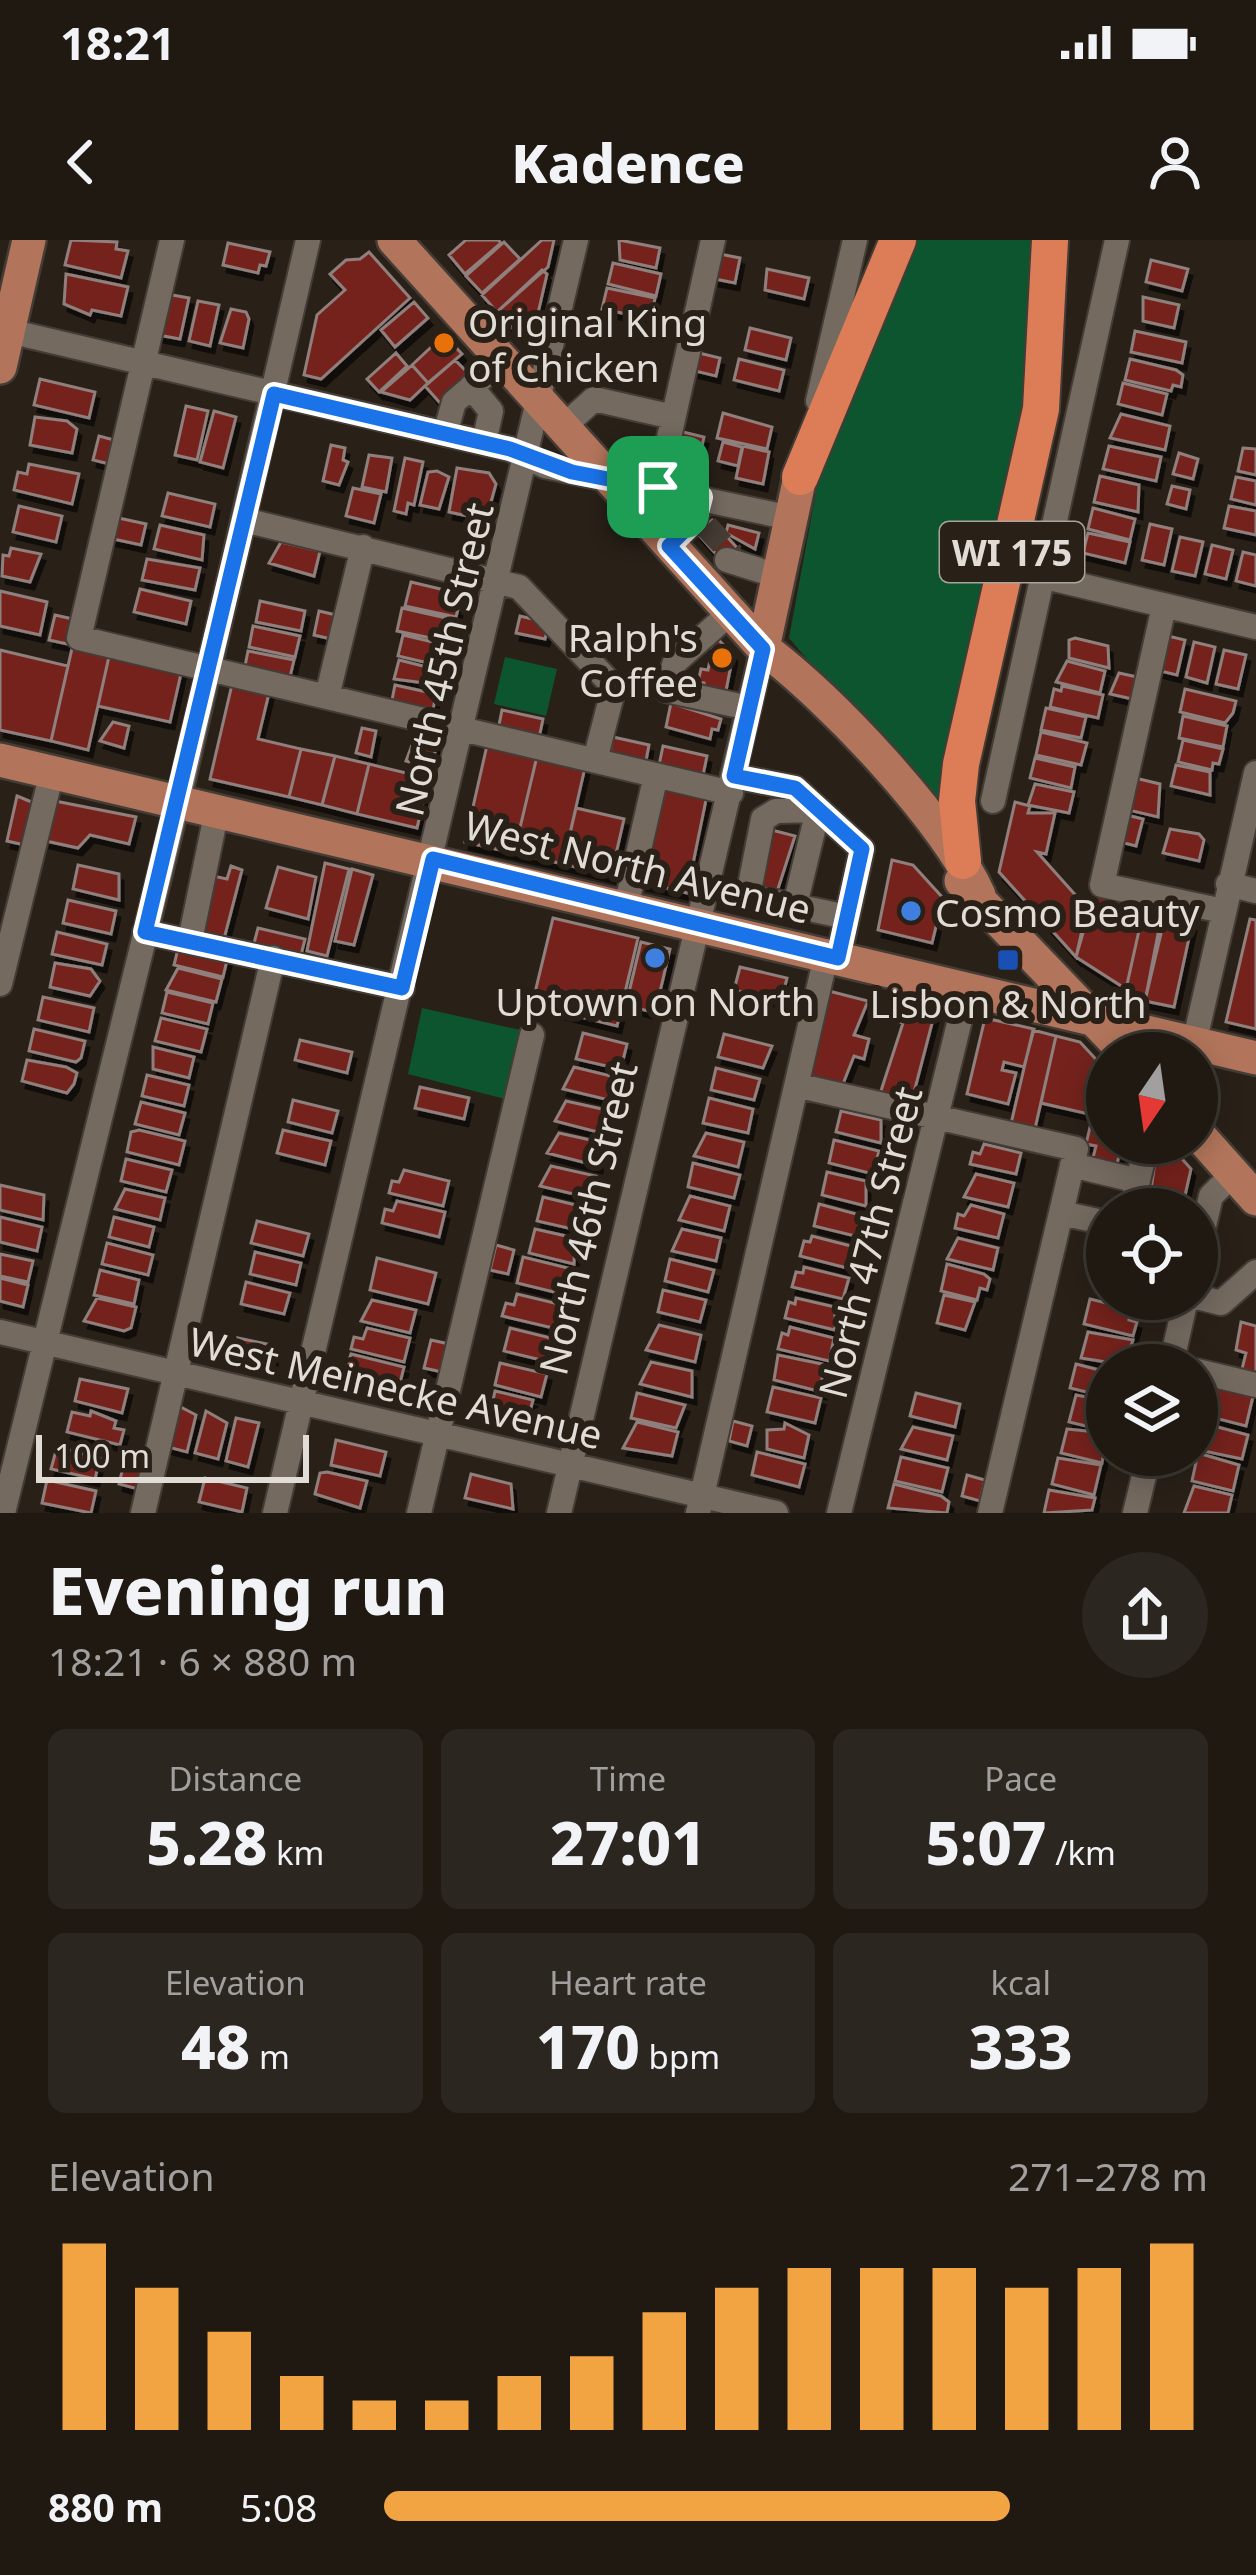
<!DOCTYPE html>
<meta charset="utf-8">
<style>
:root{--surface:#1f1912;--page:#2c2620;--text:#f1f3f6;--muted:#a1a09f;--line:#3c3832;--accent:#f3a442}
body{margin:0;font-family:"Noto Sans",sans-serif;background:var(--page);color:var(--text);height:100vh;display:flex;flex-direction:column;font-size:45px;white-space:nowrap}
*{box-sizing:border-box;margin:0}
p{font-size:39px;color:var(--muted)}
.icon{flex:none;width:66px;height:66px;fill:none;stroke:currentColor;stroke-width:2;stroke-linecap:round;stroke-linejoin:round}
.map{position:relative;height:1273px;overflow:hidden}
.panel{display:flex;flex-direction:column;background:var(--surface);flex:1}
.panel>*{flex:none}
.needle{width:78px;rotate:193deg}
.buttons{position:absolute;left:1086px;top:792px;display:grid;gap:24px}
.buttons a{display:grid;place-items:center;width:132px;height:132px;border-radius:50%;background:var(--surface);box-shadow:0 6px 30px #0003,0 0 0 3px var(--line);font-size:60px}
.scale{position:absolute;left:36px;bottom:30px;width:273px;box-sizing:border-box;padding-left:12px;border:6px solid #e1dcd6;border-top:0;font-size:33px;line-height:42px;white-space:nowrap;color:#e1dcd6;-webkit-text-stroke:9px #292118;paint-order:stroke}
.pin{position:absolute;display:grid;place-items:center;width:102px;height:102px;color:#fff;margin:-51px;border-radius:24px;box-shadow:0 6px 18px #0006}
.round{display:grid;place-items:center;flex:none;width:126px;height:126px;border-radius:63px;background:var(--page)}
.headline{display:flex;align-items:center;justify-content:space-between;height:204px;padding:0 48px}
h1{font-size:66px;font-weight:800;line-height:90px}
.metrics{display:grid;grid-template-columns:repeat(3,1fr);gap:18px;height:204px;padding:12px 48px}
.metrics div{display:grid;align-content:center;border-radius:18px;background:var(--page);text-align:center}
.metrics b{font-size:60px;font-weight:800}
.metrics small{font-size:33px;font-weight:400}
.metrics p{font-size:33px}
.chart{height:336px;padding:24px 48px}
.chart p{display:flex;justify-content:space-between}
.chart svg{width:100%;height:216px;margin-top:12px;stroke:var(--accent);stroke-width:6}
ul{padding:0 48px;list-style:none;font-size:39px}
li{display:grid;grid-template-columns:192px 144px 1fr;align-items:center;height:90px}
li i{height:30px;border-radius:15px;background:var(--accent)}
.status{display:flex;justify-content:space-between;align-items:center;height:84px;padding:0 60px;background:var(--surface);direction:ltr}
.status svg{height:33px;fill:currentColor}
header{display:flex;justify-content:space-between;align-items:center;height:156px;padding:0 48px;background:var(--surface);font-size:54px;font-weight:800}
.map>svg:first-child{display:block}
.green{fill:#0d552e}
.building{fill:#75241b;stroke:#8f7f7d;stroke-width:3;filter:url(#shadow)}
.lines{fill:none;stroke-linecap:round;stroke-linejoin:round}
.minor-tunnel{stroke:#453d34;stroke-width:24;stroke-dasharray:24 12;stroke-linecap:butt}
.minor-casing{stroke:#443c36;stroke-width:28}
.major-casing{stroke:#443c36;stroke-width:38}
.highway-casing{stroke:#443c36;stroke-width:40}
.minor{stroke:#746a60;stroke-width:24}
.major{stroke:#b2755b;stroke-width:33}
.highway{stroke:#dc7d57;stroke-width:36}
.route-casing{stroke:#fff;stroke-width:24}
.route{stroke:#1a73e8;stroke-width:15}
.food-dot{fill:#e8710a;stroke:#292118;stroke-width:4.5}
.shop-dot{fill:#3f7fe0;stroke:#292118;stroke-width:4.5}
.transit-dot{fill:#1a4fb4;stroke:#292118;stroke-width:4.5}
.labels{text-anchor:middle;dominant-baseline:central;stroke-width:12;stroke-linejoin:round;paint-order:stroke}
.shield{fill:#292118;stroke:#aaa49d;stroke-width:3}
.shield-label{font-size:36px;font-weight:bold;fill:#e1dcd6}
.poi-label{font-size:39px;fill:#e1dcd6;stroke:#292118;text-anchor:start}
.street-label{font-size:39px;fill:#e1dcd6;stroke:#292118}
</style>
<div class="status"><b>18:21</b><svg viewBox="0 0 49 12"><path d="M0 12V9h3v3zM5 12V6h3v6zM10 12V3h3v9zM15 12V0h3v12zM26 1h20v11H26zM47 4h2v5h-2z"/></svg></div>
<header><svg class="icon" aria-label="back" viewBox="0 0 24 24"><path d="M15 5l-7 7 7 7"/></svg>Kadence<svg class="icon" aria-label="person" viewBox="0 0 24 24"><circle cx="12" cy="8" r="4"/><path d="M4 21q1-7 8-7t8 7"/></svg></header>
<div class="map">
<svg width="1256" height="1273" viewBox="0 0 1256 1273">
<defs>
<filter id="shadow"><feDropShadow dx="4" dy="7" stdDeviation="0" flood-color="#0009"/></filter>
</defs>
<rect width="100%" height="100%" fill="#292118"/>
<path class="green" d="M914,0H1033L1029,158L950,589L789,398L821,225Z
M505,417L557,429L546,476L494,464Z
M422,768L525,791L509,860L408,834Z"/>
<path class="building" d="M71,0L117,2L116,9L128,11L121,38L65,25Z
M466,0H498L501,3L465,34L449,15Z
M542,0H554L548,27L497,72L482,55Z
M619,0L660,8L656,28L620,20Z
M504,2L520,19L482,53L466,36Z
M228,3L270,12L266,26L260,25L258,33L223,25Z
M369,12L410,58L321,139L304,135L317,75L345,50L330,34L346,20L360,19Z
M720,14L740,18L735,43L715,39Z
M1151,20L1188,29L1182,51L1146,42Z
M613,23L661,34L656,56L608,44Z
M767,29L809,38L804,59L765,50Z
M542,30L547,34L533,95L525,101L497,72Z
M66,34L128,47L121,76L92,70L90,75L64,64Z
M607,48L655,58L651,79L602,69Z
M167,54L189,58L180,99L158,95Z
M1143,57L1179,65L1174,88L1143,81Z
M198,61L219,65L210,106L189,101Z
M414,62L428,78L395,107L381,90Z
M231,69L246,72L249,79L243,108L220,103Z
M750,88L791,98L786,120L745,110Z
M1135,91L1186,102L1182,123L1131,112Z
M444,95L462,114L428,143L412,125Z
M396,113L407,126L379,152L367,139Z
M699,113L720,118L716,136L695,131Z
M739,119L784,130L779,151L734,140Z
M1130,119L1176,130L1183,135L1181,147L1173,145L1171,151L1125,140Z
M455,120L466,131L465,141L440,163L425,146Z
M412,125L428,143L410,160L381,152Z
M40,139L95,152L89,178L34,165Z
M1123,143L1167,154L1162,175L1118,164Z
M186,166L208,171L197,220L175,215Z
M214,171L236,177L223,228L200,222Z
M723,173L772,187L767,209L717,198Z
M1121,174L1170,186L1165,210L1110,198Z
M35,177L67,181L77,189L72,213L30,205Z
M679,191L704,197L697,227L673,215Z
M99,196L118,201L113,225L93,220Z
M723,202L742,207L738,226L718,221Z
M331,205L345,208L343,220L348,222L339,245L323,241Z
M743,206L769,212L763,244L736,238Z
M1109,206L1161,217L1156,241L1103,229Z
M1243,208L1256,209V235L1238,231Z
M1179,213L1198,219L1193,239L1173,234Z
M369,215L392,218L386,252L362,247Z
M405,218L423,222L414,265L408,263L406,274L394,271Z
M29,224L79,234L72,264L14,250L18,232L27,234Z
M457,228L489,233L496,244L486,280L449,272Z
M437,231L449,237L439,269L420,265L428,232Z
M1100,236L1139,245L1138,272L1094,262Z
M1236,237L1256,241V265L1231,259Z
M1172,246L1190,250L1186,269L1167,264Z
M353,248L381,254L374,283L346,276Z
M168,253L215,264L210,287L162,276Z
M19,266L62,276L56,302L13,292Z
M1229,266L1256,271V295L1224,288Z
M1093,268L1135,279L1130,300L1088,289Z
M114,277L146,284L141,305L109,298Z
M712,280L739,310L724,323L697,293Z
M1150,284L1172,289L1164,325L1142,320Z
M160,285L204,295L202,320L154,309Z
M728,285L759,293L755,309L726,293Z
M1088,293L1130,302L1125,323L1083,313Z
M1180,297L1203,302L1195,336L1172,331Z
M281,302L320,311L314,336L269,323Z
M1212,305L1233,310L1226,339L1205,334Z
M11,308L41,314L30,342L2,336L3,315L9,316Z
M1243,312L1256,315V346L1236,341Z
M147,319L200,328L195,350L142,340Z
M411,342L462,354L456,377L405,366Z
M140,349L191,361L186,384L134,372Z
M0,351L47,362L40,395L0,386Z
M260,361L305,371L301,391L256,382Z
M402,368L455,380L451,397L445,401L397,391Z
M319,371L336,375L331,399L314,395Z
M55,375L77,380L72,405L49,400Z
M520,376L549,383L545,399L516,393Z
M253,386L300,396L295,417L249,407Z
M403,395L450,406L445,427L398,416Z
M1164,395L1185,400L1177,435L1156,430Z
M715,396L733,415L725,456L703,451L704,443L698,442L701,429L708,430Z
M1075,398L1108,406L1109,428L1069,418V400Z
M1194,402L1215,407L1207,443L1186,437Z
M73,404L110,412L88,510L51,501Z
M0,410L68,426L51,501L0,490Z
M1224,410L1246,415L1238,449L1216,444Z
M248,411L294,420L289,441L244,431Z
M110,412L182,429L170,482L98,466Z
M399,420L443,431L440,445L394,439Z
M1067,421L1105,431L1100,453L1056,442Z
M1119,433L1137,437L1132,459L1110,454Z
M233,440L270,449L258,499L301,509L289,557L210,539Z
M395,445L436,454L432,475L391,465Z
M1062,446L1103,455L1098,478L1050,467L1054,449L1061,451Z
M1185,449L1236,461L1233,473L1225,483L1180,472Z
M671,463L721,479L718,490L712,489L710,499L666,487Z
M1046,468L1086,477L1081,498L1041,490Z
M502,470L543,479L539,498L498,490Z
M1183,476L1227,486L1223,507L1179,498Z
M113,482L129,486L124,508L100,501Z
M419,486L440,491L417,588L357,574L369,524L410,534L413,523L406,521Z
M362,488L376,491L371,517L356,513Z
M1041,492L1087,503L1081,525L1036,515Z
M613,497L649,505L645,526L609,518Z
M1183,500L1223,509L1219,524L1213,523L1212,530L1178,522Z
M488,501L538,512L514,613L465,602Z
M663,506L707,516L702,540L658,530Z
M301,509L335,516L322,565L289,557Z
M538,512L586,523L563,624L514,613Z
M335,516L369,524L357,574L322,565Z
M1035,518L1075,527L1071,548L1030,538Z
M1176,525L1210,532V555L1171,546Z
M1131,537L1160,544L1158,577L1124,569Z
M1035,544L1074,552L1069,573L1028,565Z
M666,546L707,555L687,653L643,643Z
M17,556L39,565L29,606L7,601Z
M55,561L136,577L129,604L90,595L78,608L46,601Z
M1015,562L1030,566L1028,573H1055L1046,614L1037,612L1087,668L1076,717L999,632Z
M576,568L624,579L611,636L563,624Z
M1123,574L1143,579L1136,606L1116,601Z
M768,589L795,596L776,655L754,650Z
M1170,589L1199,594L1204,600L1199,621L1163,613Z
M892,620L913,625L943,658L932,703L878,690Z
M325,623L349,629L327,716L307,711Z
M78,625L119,634V660L73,649Z
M231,626L242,630L224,699L200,693L213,636L227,639Z
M278,627L316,637L308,679L266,668Z
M352,629L373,635L354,705L335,701Z
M1096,648L1146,659L1126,749L1076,717Z
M1146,659L1164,663L1145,761L1126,749Z
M68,660L116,671L111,694L63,683Z
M553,678L638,698L617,786L532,765Z
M1250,679L1256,680V789L1226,782Z
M1164,681L1192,684L1174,767L1145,761Z
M258,688L305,699L300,719L253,707Z
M57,692L107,704L102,725L52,714Z
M641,702L670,709L655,773L626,765Z
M178,709L228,716L223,737L174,725Z
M55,723L91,729L100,741L90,756L50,747Z
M740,727L787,738L781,762L734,750Z
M178,728L222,739L216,762L166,750Z
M825,750L868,761L854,795L869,799L864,819L854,816L841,849L806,840Z
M167,752L213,763L208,784L162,773Z
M43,757L94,768L89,792L38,780Z
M902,760L936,768L911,864L879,857L903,783L897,781Z
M161,778L207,789L201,812L155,801Z
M985,778L1034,789L1024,827L1004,822L1002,830L1016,833L1008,864L967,854Z
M34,789L85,801L81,818L76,822L29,811Z
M1033,790L1056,796L1034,893L1010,888Z
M583,793L627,804L623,820L617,819L615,828L576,819Z
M724,794L772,806L763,828L718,817Z
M1056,796L1080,802L1104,828L1093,875L1041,863Z
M300,800L352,812L347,833L295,820Z
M153,807L194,817L189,838L153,829Z
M27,820L66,827L77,833L74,844L67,853L22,841Z
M574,827L619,838L613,861L563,849Z
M716,828L760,839L754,860L711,850Z
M1104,828L1107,903H1122L1117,924L1093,918L1096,906L1086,904Z
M147,835L189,845L184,866L142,856Z
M420,847L469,858L464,879L415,868Z
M709,858L753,869L748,893L703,883Z
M293,860L338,871L332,893L288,882Z
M566,861L611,871L605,894L555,881Z
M141,862L185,873L179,895L135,884Z
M841,871L881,880V903L836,892Z
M139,890L185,901L179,925L127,912L131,892Z
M283,890L331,901L325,925L277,913Z
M559,893L604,903L598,926L547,913Z
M706,893L744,902L738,927L694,916Z
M834,900L879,911L873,934L829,923Z
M1158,903H1168L1191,929L1182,969H1148Z
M984,904L1021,913L1016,934L970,924L973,912L980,914Z
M126,919L172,930L166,952L121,941Z
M693,923L740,935L734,958L688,947Z
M551,926L596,936L590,958L540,946Z
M404,930L449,941L443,966L389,953L392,941L399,942Z
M827,932L866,941V966L822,955Z
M976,934L1014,943L1008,967L964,957Z
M0,945L44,955L43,980L0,970Z
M125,949L165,958L160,980L115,969Z
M690,956L730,966L724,991L679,980Z
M543,957L584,967L581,991L537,981Z
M397,961L445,972L439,997L382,983L385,969L393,971Z
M819,964L864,976L859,997L814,986Z
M971,965L1004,974L998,998L955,988L958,974L964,976Z
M0,977L42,987L37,1011L0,1002Z
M114,977L154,987L149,1007L109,997Z
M257,981L309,994L303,1016L251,1003Z
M535,989L575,998L574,1024L529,1013Z
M682,989L721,998L716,1021L672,1011Z
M812,996L851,1006V1029L800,1016L804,1001L810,1002Z
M958,998L998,1008L993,1030L947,1019Z
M107,1003L153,1015L148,1035L102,1024Z
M496,1005L514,1010L508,1034L490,1030Z
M255,1012L301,1023L296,1045L250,1034Z
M0,1014L33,1021L28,1042L0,1036Z
M523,1017L572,1029L566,1055L517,1043Z
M377,1018L436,1033L428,1064L370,1050Z
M670,1019L714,1030L708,1052L665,1041Z
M947,1024L984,1034L990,1039L987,1050L980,1048L977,1060L941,1051Z
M804,1027L849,1038L843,1059L792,1047L796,1032L803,1033Z
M100,1030L139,1040L134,1064L94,1055Z
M0,1038L28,1045L23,1067L0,1061Z
M246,1042L290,1053L284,1074L241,1064Z
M663,1050L706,1060L700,1082L658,1072Z
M517,1054L563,1065L557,1089L502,1076L506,1063L514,1065Z
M944,1055L975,1062L965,1090L937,1083Z
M97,1058L136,1067L131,1088L124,1091L84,1081Z
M796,1058L835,1067V1090L785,1078L789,1062L795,1064Z
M1090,1059L1131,1069L1129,1080L1137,1082L1133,1096L1084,1084Z
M372,1060L416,1070L410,1093L361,1081Z
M1241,1082L1256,1086V1133L1242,1129L1246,1113L1236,1110Z
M659,1085L701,1095L695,1122L646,1110Z
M790,1087L834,1098L829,1121L778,1109L782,1093L788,1095Z
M367,1088L410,1098L404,1122L351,1109L354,1097L363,1099Z
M510,1088L555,1099L549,1122L504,1111Z
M1088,1092L1133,1100L1125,1125L1081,1118Z
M238,1098L276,1106L271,1127L240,1120Z
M431,1100L449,1104L442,1132L424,1128Z
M351,1114L404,1127L398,1151L354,1140L355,1128L347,1126Z
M778,1115L822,1124V1152L774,1140Z
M651,1122L692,1131V1157L640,1144Z
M500,1123L547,1134L541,1157L495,1145Z
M1076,1124L1107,1132V1157L1070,1148Z
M80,1139L128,1149L122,1173L75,1161Z
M1215,1143L1254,1152L1246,1186L1207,1176Z
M773,1147L821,1158L815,1183L767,1172Z
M495,1151L533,1160L526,1187L490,1175Z
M637,1153L685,1165L676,1188L631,1178Z
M916,1153L960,1164L955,1187L910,1176Z
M1076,1155L1107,1161V1191L1069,1182Z
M175,1164L196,1175L187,1212L164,1206Z
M91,1171L116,1181L114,1188L124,1190L120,1205L67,1192L72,1172L90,1176Z
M206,1171L227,1183L218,1219L195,1213Z
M236,1178L259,1183L248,1227L226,1221Z
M733,1181L752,1186L747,1206L729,1201Z
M637,1182L678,1192L672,1216L623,1208Z
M785,1183L809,1195L804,1218L767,1209V1190L784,1189Z
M1210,1185L1248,1195L1242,1219L1199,1210Z
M913,1187L953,1196L947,1220L901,1209Z
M1067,1189L1107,1193L1102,1223L1061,1213Z
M336,1200L386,1212L380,1236L331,1225Z
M57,1207L100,1218L95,1239L51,1229Z
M757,1212L805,1224L799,1247L752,1235Z
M1198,1213L1239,1225L1233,1251L1192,1241Z
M901,1217L948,1228L942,1252L895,1241Z
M1058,1218L1101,1225L1094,1255L1052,1244Z
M125,1219L144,1223L138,1249L119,1244Z
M327,1232L367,1241L360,1268L315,1254L320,1233Z
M471,1234L511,1244L513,1269L465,1258Z
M967,1235L985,1240L980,1261L962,1256Z
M205,1238L247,1248L242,1272L199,1262Z
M47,1240L96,1251L91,1273L42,1263Z
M894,1244L941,1256L949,1262L947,1273L888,1268Z
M1194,1246L1232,1255L1228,1273H1184Z
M1049,1250L1095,1258L1092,1270L1044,1273Z"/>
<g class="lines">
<path class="minor-tunnel" d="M706,286L733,315"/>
<g class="minor-casing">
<path id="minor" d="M172,0L79,398L731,553
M0,89L510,209L545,226L791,278
M471,147L491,171L484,203
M818,161L855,0
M562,188L594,159L673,177
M445,194L454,162L502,121
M658,247L713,0
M244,280L519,347L614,447L595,520
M669,306L695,280L701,257
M727,320L778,336
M1041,336L1256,387
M1164,366L1102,645L1223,671
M730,373L675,422L666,450L749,468
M327,457L363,307
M734,536L795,548L862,609L838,719
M993,561L1117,0
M1228,644L1256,651
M795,665L818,570L776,571L763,579L748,656L847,677
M626,667L656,535
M192,691L217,570
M145,692L402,748
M0,744L52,532
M1194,804L1256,533
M800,846L1076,909L1061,973L1107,983
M1072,925L1138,941
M1131,969L1147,903
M1197,1016L1211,956L1233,934
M1197,1057L1221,1063L1256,1032
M0,1092L776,1273
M1171,1125L1186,1059
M1197,1131L1256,1145
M3,1273L184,536L308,0
M143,1273L273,718
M275,1273L576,0
M419,1273L532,795
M559,1273L763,408
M698,1273L826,716
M839,1273L968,747
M990,1273L1061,973
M1135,1273L1149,1215"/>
</g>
<g class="major-casing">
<path id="major" d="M394,0L763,408C832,460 944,578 979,655
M0,127L29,0
M763,408L800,237
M0,520L1256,818
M961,641L1126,813
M1197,893L1256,959"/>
</g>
<g class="highway-casing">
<path id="highway" d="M800,237L898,0
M963,621L957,561L961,524L1041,169L1050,0"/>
</g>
<use href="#minor" class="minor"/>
<use href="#major" class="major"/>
<use href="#highway" class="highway"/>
</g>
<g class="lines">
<g class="route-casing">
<path id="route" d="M274,154L510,209L572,232L701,257L695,280L669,306L763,409L734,536L795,548L862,609L838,718L433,619L402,748L145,692Z"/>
</g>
<use href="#route" class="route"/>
</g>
<g class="food-dot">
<circle cx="444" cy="103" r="12"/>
<circle cx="722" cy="418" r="12"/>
</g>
<g class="shop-dot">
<circle cx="911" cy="671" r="12"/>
<circle cx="655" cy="718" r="12"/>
</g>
<rect class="transit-dot" x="996" y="708" width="24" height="24" rx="6"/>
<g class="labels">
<rect class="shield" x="940" y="282" width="144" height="60" rx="9"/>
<g class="shield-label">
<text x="1012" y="312">WI 175</text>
</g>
<g class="poi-label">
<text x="468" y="81">Original King<tspan x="468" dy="45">of Chicken</tspan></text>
<text x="698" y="396" text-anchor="end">Ralph's<tspan x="698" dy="45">Coffee</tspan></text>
<text x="935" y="671">Cosmo Beauty</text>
<text x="655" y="760" text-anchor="middle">Uptown on North</text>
<text x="1008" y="762" text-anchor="middle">Lisbon &amp; North</text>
</g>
<g class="street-label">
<text transform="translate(443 419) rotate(-77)">North 45th Street</text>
<text transform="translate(638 626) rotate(14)">West North Avenue</text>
<text transform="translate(587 978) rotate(-77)">North 46th Street</text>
<text transform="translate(869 1002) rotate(-76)">North 47th Street</text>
<text transform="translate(396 1147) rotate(13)">West Meinecke Avenue</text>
</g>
</g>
</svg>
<div class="buttons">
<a><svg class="needle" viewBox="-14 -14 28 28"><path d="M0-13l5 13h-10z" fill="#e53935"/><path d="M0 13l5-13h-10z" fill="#a1a09f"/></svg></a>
<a><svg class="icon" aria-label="locate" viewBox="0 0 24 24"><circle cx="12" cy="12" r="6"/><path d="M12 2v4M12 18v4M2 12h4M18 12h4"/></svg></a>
<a><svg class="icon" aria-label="layers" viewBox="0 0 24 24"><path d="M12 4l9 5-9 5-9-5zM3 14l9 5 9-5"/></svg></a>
</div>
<div class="scale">100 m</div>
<div class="pin" style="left:658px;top:247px;background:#1e9e55"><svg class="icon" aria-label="arrive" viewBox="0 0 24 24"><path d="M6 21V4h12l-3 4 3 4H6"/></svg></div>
</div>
<section class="panel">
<div class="headline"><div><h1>Evening run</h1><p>18:21 · 6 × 880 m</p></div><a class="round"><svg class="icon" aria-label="share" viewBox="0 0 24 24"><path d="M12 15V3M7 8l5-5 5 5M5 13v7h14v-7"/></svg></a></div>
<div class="metrics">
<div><p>Distance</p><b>5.28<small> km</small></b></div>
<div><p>Time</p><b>27:01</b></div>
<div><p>Pace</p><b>5:07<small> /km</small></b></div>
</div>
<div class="metrics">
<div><p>Elevation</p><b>48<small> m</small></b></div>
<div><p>Heart rate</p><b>170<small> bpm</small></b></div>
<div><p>kcal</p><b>333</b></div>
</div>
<div class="chart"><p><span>Elevation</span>271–278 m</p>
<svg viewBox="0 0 160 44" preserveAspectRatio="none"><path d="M5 44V6M15 44V15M25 44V24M35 44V33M45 44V38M55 44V38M65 44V33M75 44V29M85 44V20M95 44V15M105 44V11M115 44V11M125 44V11M135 44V15M145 44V11M155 44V6"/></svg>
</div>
<ul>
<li><b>880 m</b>5:08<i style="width:76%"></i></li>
</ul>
</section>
